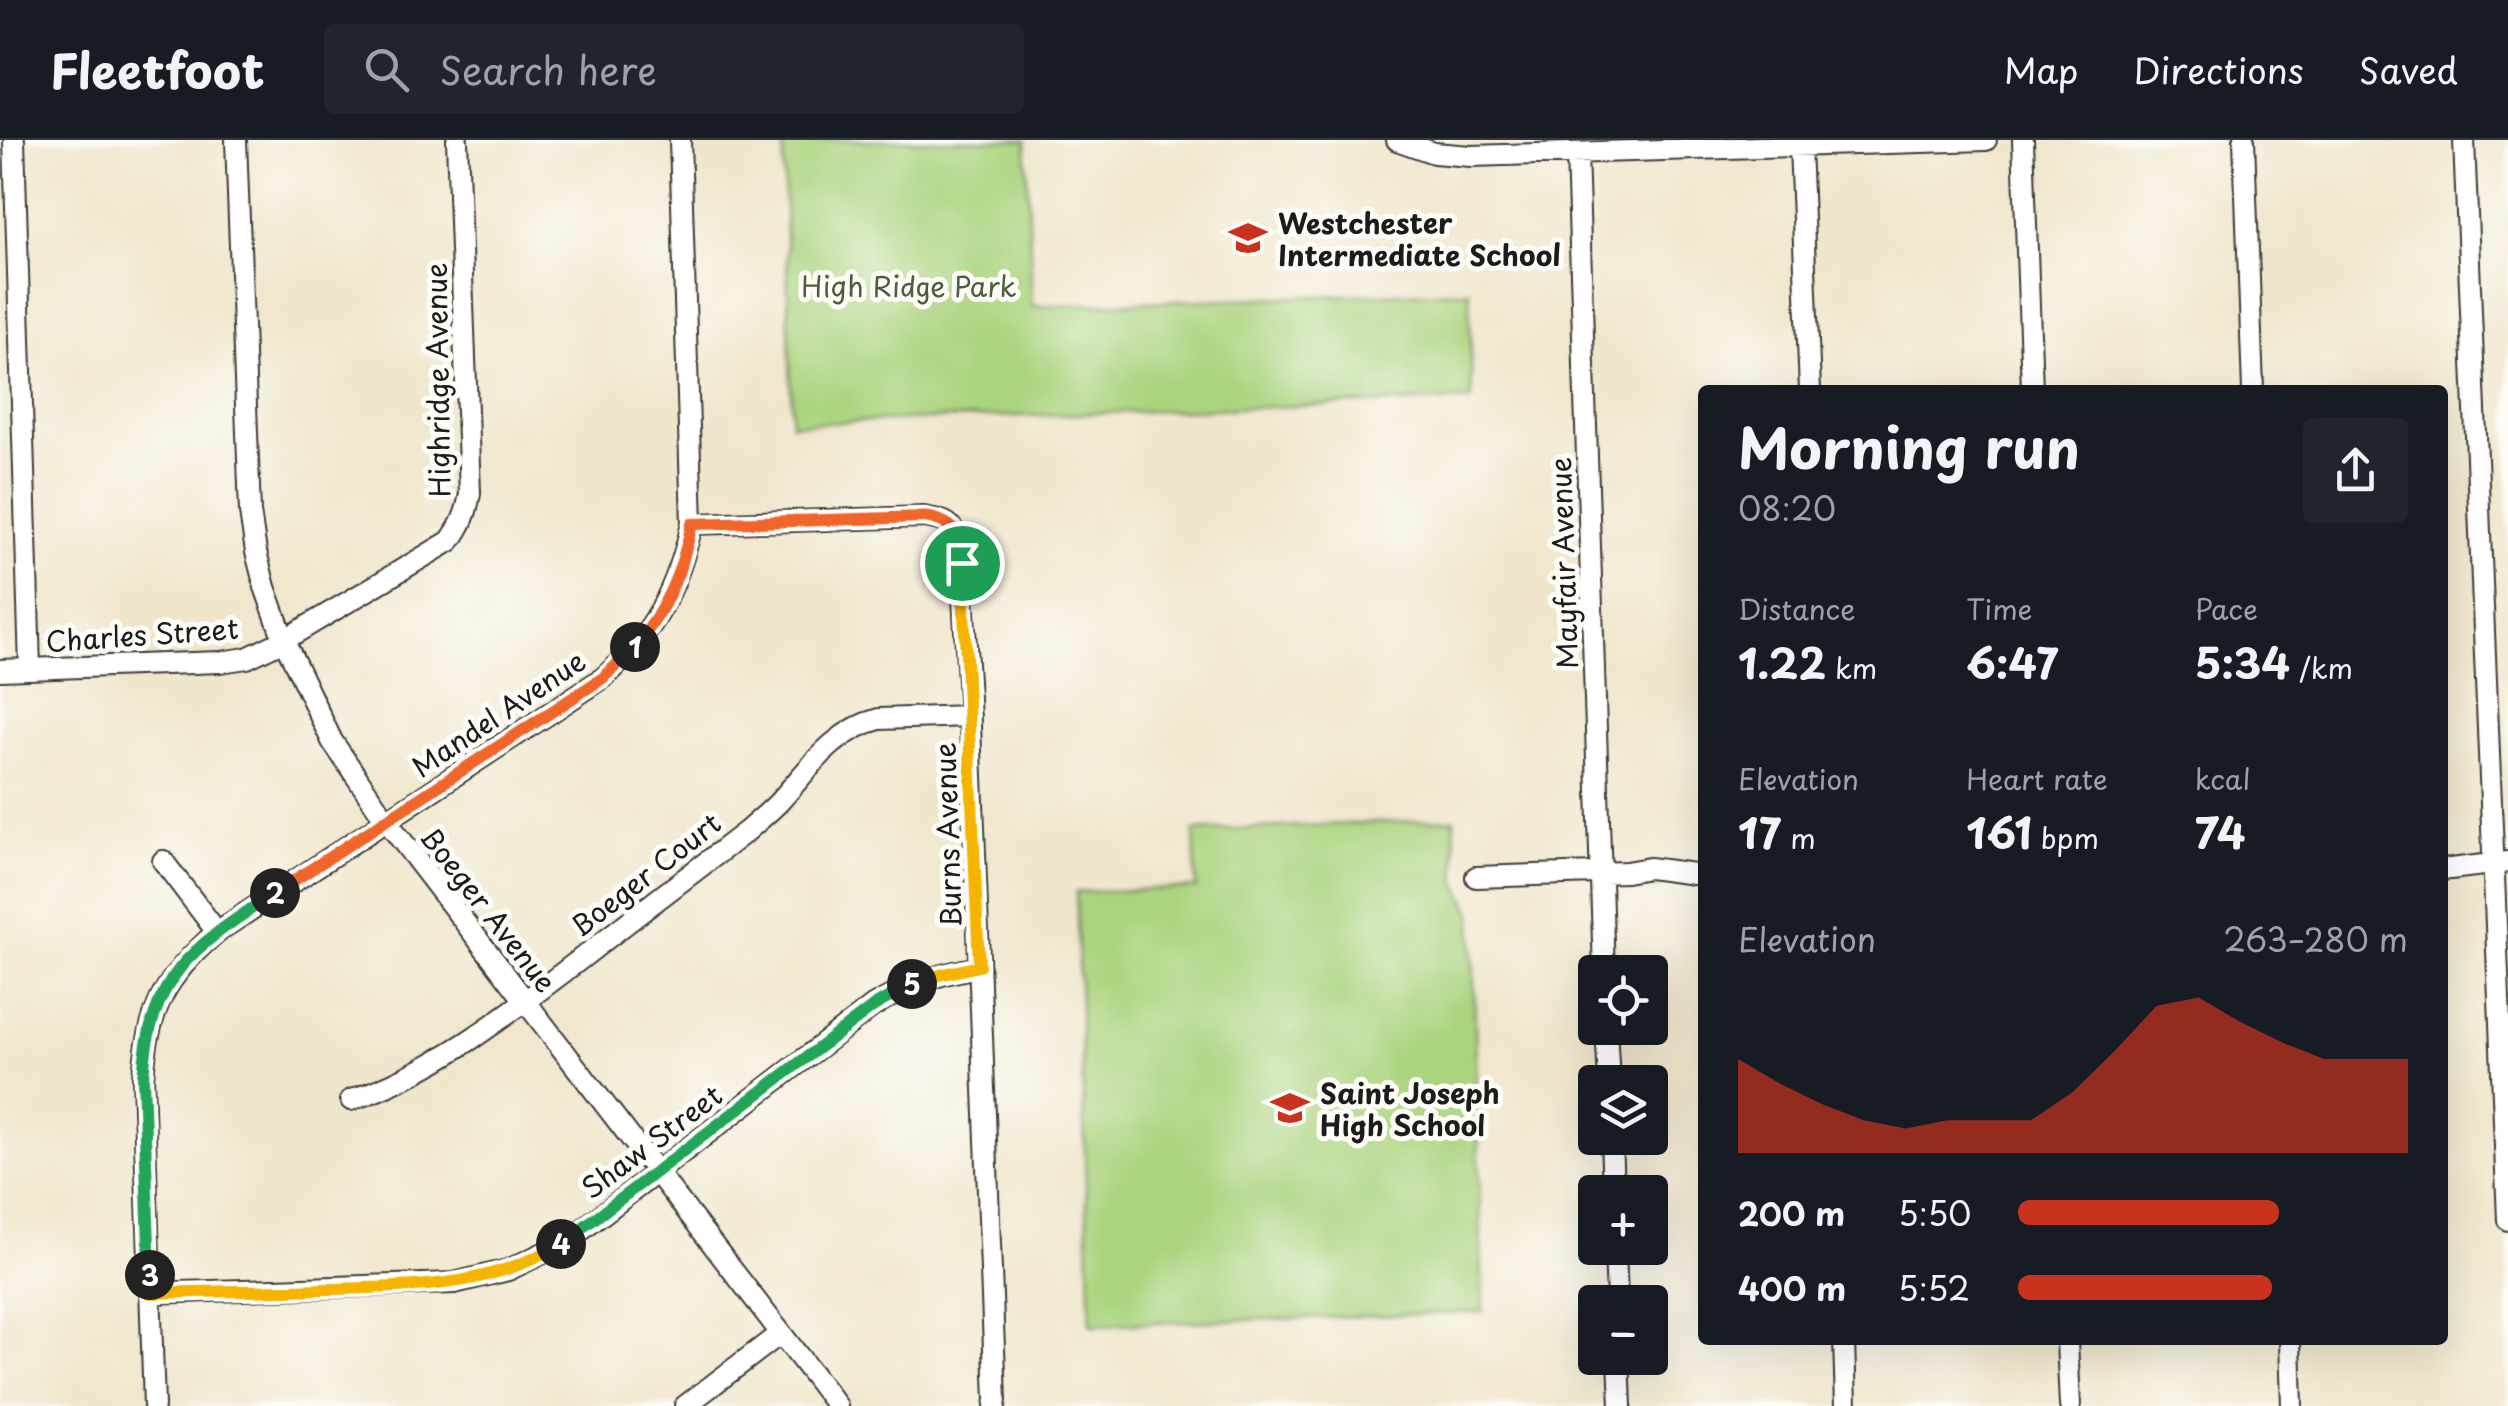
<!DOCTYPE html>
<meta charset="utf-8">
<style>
:root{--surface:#171b24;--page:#20242c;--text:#f1f3f6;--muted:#9ea1a6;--line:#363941;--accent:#c8321e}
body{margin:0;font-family:"Playpen Sans",sans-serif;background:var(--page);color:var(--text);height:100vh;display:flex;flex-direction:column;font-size:38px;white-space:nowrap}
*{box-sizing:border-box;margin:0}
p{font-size:32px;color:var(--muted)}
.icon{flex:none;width:55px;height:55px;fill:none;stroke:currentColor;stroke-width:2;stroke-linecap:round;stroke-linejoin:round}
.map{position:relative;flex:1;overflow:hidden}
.sheet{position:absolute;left:1698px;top:245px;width:750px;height:960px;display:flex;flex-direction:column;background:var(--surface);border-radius:10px;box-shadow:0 10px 40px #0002}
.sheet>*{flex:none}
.buttons{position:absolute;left:1578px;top:815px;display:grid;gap:20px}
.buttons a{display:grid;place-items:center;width:90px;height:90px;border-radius:10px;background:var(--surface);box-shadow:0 10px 40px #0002;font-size:50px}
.pin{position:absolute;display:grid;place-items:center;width:85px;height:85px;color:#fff;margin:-42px;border:5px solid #fff;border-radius:50%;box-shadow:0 2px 10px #0007}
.km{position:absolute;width:50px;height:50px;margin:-25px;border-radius:50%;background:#222;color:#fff;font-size:28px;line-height:50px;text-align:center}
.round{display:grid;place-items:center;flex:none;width:105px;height:105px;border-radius:10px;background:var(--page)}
.summary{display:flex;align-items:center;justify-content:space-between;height:170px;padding:0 40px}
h1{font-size:55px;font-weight:700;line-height:75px}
.figures{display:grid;grid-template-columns:repeat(3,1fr);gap:15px;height:170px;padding:10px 40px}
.figures div{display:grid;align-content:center}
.figures b{font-size:42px;font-weight:700}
.figures small{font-size:28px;font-weight:400}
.figures p{font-size:28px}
.chart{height:280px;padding:20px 40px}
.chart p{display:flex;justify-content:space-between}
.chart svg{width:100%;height:180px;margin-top:10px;fill:var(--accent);opacity:.7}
ul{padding:0 40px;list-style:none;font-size:32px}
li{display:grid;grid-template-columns:160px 120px 1fr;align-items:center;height:75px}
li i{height:25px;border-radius:12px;background:var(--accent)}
header{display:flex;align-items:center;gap:60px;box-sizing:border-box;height:140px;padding:0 50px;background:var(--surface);border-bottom:2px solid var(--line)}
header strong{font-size:48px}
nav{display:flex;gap:55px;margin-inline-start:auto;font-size:35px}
.search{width:700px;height:90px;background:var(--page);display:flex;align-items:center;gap:25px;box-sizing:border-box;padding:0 35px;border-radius:10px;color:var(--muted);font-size:38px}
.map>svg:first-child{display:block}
.green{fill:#abd47f;stroke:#64784e;stroke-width:2.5}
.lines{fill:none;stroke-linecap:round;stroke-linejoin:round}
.minor-casing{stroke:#3c3a36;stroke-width:24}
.minor{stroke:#fff;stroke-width:20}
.split-1-casing{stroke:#fff;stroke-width:20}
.split-2-casing{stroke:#fff;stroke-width:20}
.split-3-casing{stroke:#fff;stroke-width:20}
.split-4-casing{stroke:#fff;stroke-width:20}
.split-5-casing{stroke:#fff;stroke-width:20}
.split-6-casing{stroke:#fff;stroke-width:20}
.split-1{stroke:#f0652b;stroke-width:12}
.split-2{stroke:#f0652b;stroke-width:12}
.split-3{stroke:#22a559;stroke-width:12}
.split-4{stroke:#f5b400;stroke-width:12}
.split-5{stroke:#22a559;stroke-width:12}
.split-6{stroke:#f5b400;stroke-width:12}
.labels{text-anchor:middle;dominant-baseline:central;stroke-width:10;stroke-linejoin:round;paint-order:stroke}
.poi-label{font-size:28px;font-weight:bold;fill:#1c1c1c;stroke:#fdfcf7;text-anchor:start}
.park-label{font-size:28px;fill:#4e5c3f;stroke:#fdfcf7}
.street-label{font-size:28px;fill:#1c1c1c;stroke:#fdfcf7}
</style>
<header>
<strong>Fleetfoot</strong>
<div class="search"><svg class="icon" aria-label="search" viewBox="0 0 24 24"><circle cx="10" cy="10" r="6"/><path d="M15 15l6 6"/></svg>Search here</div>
<nav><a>Map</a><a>Directions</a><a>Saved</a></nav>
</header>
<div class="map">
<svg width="2508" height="1266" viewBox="0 0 2508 1266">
<rect width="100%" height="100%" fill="#fdfcf7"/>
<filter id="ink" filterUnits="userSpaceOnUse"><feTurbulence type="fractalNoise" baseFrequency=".01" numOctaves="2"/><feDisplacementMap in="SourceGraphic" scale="20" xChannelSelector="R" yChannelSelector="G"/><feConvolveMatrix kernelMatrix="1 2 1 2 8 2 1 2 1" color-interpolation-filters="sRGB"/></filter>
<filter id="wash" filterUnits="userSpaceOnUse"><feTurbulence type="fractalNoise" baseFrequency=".0048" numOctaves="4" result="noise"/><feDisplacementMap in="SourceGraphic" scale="40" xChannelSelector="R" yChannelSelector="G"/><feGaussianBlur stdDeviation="2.25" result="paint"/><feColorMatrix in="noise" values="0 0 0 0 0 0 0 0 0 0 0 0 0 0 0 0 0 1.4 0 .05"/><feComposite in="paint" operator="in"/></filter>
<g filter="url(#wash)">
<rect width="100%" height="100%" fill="#f0e6cc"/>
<path class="green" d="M783,0H1026L1032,166L1469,151L1472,260L792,284Z
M1454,679L1457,742L1472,773L1483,1172L1091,1185L1076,752L1196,748L1194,691Z"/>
</g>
<g filter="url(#ink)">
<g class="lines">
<g class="minor-casing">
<path id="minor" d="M14,0L30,529
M236,0L250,372L256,412L265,447L284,500L332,601L386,680L837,1266
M1397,0L1434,13L1471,16L1986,0
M2023,0L2032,250
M2244,0L2253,250
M2464,0L2508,1080
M1800,6L1810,250
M1577,13L1604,832
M692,384L924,377C947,381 952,382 960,405L969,559L996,1260L995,1266
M0,530L220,522L247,518L284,500L450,401C462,385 467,372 470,353L457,0
M163,721L217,792
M2442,730L2508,722
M1476,737L1626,732L1649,728L1702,735
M1606,888L1609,942
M351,960C437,931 507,875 578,821C634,777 691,734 747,691C757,682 768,673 777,664C808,631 832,591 879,579L970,576
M1611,998L1613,1052
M1615,1108L1617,1162
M150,1153L454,1143L508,1130L558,1106L583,1089L873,866C911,844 936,834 979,827
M1844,1200L1846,1266
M2067,1200L2070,1266
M2290,1200L2292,1266
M1619,1218L1621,1266
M154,1266L143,938C148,868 165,837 217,792L603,538C654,494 677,450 692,384L680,0
M685,1266L781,1193"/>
</g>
<use href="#minor" class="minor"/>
</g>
</g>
<g class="lines" filter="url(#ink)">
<g class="split-1-casing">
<path id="split-1" d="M635,507C666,470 682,431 692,384L924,377C956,382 959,392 962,423"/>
</g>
<g class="split-2-casing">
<path id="split-2" d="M275,753L603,538L635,507"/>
</g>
<g class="split-3-casing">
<path id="split-3" d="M150,1135L143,938C150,833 194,807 275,753"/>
</g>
<g class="split-4-casing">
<path id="split-4" d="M150,1135V1153C210,1152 269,1150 329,1149C415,1146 484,1150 561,1104"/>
</g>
<g class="split-5-casing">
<path id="split-5" d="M561,1104L874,866L912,844"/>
</g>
<g class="split-6-casing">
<path id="split-6" d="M912,844L935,836L979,826L962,423"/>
</g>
<use href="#split-1" class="split-1"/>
<use href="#split-2" class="split-2"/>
<use href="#split-3" class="split-3"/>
<use href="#split-4" class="split-4"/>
<use href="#split-5" class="split-5"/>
<use href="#split-6" class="split-6"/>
</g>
<defs>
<g id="school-bare" transform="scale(3)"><path d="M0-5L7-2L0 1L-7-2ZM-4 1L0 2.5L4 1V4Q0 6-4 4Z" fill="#c8321e" stroke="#fdfcf7" stroke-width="2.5" paint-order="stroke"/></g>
</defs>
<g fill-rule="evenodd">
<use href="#school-bare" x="1248" y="98"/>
<use href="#school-bare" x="1290" y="968"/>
</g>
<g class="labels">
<g class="poi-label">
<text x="1278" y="82">Westchester<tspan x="1278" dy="32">Intermediate School</tspan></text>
<text x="1320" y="952">Saint Joseph<tspan x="1320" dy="32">High School</tspan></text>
</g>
<g class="park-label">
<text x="909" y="145">High Ridge Park</text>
</g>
<g class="street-label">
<text transform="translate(437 240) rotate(-91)">Highridge Avenue</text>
<text transform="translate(1563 423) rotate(-92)">Mayfair Avenue</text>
<text transform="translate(142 494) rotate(-4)">Charles Street</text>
<text transform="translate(498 573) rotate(-34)">Mandel Avenue</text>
<text transform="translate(947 695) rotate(-92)">Burns Avenue</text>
<text transform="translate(645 734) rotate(-38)">Boeger Court</text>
<text transform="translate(489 769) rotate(52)">Boeger Avenue</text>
<text transform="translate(651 1001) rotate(-37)">Shaw Street</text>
</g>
</g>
</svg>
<div class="buttons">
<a><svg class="icon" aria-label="locate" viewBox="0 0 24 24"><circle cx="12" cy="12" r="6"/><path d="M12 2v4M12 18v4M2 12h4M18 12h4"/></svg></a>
<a><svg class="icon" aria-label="layers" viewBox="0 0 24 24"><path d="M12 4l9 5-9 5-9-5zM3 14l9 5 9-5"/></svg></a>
<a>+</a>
<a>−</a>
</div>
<div class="pin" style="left:962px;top:423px;background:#1e9e55"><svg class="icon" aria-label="arrive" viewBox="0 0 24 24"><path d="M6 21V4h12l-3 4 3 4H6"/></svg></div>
<b class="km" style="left:635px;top:507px">1</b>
<b class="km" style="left:275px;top:753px">2</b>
<b class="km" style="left:150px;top:1135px">3</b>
<b class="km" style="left:561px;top:1104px">4</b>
<b class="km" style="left:912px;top:844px">5</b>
<section class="sheet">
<div class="summary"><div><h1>Morning run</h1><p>08:20</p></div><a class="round"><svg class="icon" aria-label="share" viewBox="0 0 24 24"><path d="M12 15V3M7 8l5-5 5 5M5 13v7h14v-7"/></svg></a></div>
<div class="figures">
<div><p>Distance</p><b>1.22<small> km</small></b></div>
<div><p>Time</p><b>6:47</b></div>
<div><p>Pace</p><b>5:34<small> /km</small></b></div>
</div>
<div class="figures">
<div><p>Elevation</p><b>17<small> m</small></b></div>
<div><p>Heart rate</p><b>161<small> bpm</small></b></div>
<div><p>kcal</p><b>74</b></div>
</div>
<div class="chart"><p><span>Elevation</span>263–280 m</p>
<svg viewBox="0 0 160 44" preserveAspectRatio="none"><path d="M0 44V21L10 27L20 32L30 36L40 38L50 36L60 36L70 36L80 29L90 19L100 8L110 6L120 12L130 17L140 21L150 21L160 21V44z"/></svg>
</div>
<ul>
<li><b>200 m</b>5:50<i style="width:67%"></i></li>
<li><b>400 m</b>5:52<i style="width:65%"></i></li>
</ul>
</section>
</div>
